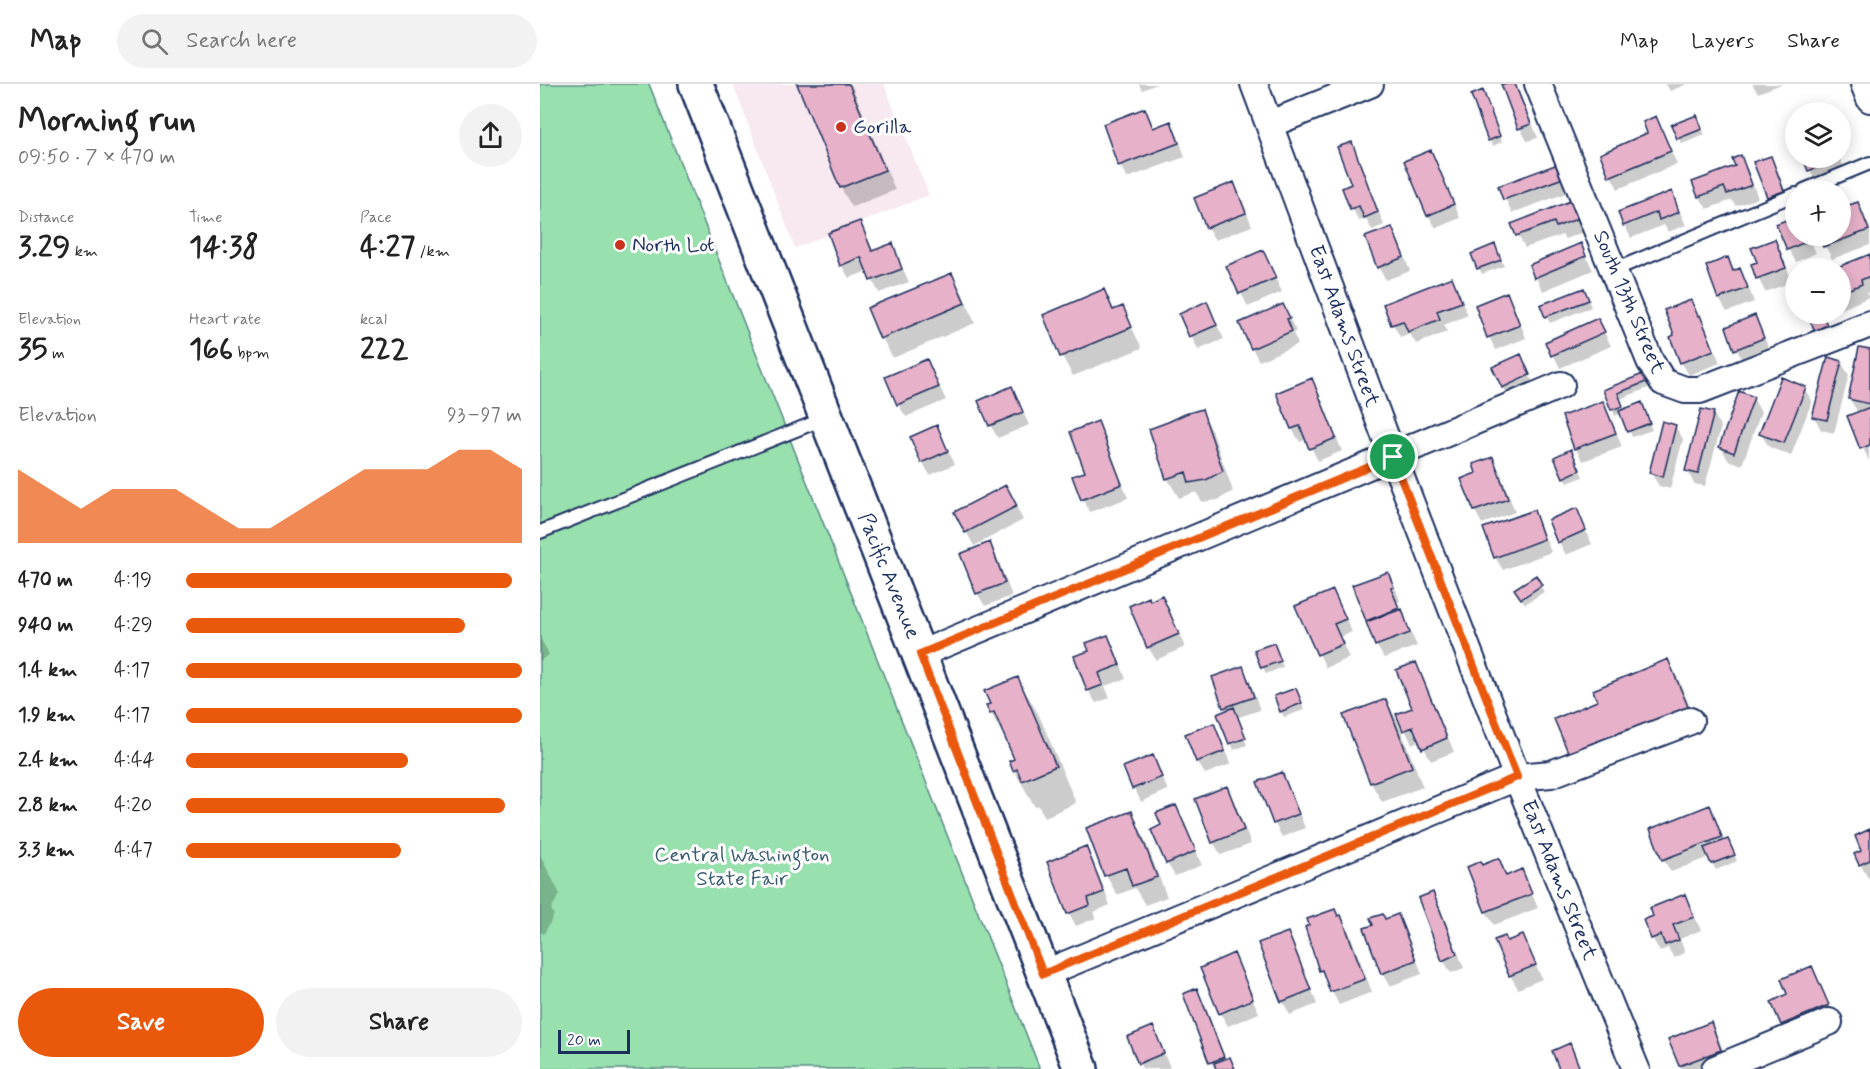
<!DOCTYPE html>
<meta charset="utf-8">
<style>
:root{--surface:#fff;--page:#f2f2f2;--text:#222;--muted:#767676;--line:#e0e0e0;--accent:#ea580c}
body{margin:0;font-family:Mynerve,sans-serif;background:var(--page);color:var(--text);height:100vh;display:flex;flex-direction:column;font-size:22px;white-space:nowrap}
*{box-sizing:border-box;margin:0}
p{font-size:20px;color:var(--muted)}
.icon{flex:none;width:33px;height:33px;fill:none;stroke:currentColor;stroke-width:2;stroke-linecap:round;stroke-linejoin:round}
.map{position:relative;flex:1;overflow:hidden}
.panel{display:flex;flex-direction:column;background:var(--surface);width:540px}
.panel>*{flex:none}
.tools{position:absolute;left:1245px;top:18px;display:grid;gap:12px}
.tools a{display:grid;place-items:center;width:66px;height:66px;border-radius:50%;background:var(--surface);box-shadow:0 3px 15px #0003;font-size:30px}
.scale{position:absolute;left:18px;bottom:15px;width:72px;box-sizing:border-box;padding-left:6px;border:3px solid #1b2f5e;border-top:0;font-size:16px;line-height:21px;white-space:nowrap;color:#1b2f5e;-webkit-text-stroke:4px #fff;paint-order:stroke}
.pin{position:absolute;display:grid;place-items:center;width:51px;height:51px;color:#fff;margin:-26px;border:3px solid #fff;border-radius:50%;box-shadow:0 2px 6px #0007}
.round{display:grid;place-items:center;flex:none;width:63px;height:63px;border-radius:32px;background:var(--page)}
.overview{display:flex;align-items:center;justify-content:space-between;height:102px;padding:0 18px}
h1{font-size:33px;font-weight:800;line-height:45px}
.stats{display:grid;grid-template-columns:repeat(3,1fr);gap:9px;height:102px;padding:6px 18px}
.stats div{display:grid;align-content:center}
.stats b{font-size:30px;font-weight:800}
.stats small{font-size:16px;font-weight:400}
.stats p{font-size:16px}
.chart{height:168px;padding:12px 18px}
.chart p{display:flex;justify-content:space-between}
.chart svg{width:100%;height:108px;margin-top:6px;fill:var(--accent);opacity:.7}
.primary-button{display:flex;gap:12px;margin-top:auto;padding:12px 18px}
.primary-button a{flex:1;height:69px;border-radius:36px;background:var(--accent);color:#fff;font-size:24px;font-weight:800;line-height:69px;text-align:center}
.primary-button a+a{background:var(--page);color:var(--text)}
ul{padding:0 18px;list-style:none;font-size:20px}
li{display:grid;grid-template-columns:96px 72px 1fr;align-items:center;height:45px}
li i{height:15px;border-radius:8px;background:var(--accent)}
header{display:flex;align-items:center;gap:36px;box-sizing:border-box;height:84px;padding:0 30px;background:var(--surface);border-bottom:2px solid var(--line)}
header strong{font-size:28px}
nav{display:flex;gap:33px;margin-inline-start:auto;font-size:21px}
.search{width:420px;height:54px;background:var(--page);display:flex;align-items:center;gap:15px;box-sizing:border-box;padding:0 21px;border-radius:33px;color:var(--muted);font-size:22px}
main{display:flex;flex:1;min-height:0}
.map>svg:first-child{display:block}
.built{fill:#f8e8ef}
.green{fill:#98e0ae;stroke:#5a8886;stroke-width:1.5}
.shadow{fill:#0003}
.building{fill:#e7b1c9;stroke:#1b2f5e;stroke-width:1.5}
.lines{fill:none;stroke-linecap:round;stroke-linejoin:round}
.lane-casing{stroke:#1b2f5e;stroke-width:16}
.street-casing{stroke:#1b2f5e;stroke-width:30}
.secondary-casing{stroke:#1b2f5e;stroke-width:38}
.lane{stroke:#fff;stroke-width:12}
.street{stroke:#fff;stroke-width:26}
.secondary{stroke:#fff;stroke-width:33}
.route-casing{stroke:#fff;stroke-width:12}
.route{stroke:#ea580c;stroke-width:8}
.poi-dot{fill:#c8321e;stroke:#fff;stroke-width:2}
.labels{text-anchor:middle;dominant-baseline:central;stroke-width:6;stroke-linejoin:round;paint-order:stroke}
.poi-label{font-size:21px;fill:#1b2f5e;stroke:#fff;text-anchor:start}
.street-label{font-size:21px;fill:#1b2f5e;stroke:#fff}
.park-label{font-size:21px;fill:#3a5b72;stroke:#fff}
</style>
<header>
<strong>Map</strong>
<div class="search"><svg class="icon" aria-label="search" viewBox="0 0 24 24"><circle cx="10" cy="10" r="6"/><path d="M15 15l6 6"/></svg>Search here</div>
<nav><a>Map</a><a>Layers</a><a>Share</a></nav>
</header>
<main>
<section class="panel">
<div class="overview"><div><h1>Morning run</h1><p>09:50 · 7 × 470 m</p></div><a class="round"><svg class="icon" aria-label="share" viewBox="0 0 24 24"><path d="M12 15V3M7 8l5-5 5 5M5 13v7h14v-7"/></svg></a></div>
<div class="stats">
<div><p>Distance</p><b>3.29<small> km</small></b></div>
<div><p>Time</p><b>14:38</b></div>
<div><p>Pace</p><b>4:27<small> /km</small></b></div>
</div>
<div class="stats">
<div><p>Elevation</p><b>35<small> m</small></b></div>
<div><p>Heart rate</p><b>166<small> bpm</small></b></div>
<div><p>kcal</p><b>222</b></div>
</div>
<div class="chart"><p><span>Elevation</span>93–97 m</p>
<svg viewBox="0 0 160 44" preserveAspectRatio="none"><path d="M0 44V14L10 22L20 30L30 22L40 22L50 22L60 30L70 38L80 38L90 30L100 22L110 14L120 14L130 14L140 6L150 6L160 14V44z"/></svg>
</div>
<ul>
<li><b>470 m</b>4:19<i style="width:97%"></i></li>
<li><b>940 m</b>4:29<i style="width:83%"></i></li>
<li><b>1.4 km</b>4:17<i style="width:100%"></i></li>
<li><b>1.9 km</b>4:17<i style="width:100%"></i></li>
<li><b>2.4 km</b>4:44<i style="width:66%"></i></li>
<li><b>2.8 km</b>4:20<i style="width:95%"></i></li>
<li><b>3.3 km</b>4:47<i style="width:64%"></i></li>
</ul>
<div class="primary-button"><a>Save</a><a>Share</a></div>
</section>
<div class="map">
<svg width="1330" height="985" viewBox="0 0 1330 985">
<rect width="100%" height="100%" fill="#fff"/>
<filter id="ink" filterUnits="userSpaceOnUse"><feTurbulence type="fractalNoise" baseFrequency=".0167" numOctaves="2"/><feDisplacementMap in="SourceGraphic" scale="12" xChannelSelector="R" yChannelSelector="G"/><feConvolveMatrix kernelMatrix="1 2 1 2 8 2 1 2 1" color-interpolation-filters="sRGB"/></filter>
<g filter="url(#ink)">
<path class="built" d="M193,0H344L389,111L255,164Z"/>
<path class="green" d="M0,0H109L500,985H0Z"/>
<path class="shadow" d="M258,0H311L355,106L312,123L301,104Z
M599,0H617L602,6Z
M963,0H976L998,54L987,57L980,44Z
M1126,0H1147L1130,7Z
M1212,0H1242L1218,9Z
M943,8L962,58L953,62L949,56Z
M604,26L614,45L630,39L638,52L645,73L587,94L580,81Z
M1157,33L1165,51L1142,60L1138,54Z
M1116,34L1137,80L1078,105L1071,92L1109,50Z
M811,60L818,73L844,141L832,146L826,135L819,137L812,124Z
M890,68L898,81L920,134L896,144L888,131Z
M1200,73L1208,86L1218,114L1196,122L1192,116L1167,125L1159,112L1197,83Z
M1230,74L1238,87L1250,120L1236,126L1228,113Z
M1264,74H1300L1306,89L1277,100Z
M1017,81L1029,108L972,129L960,103Z
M694,100L701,113L712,142L675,156L667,143Z
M1131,109L1146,141L1128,148L1124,141L1091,154L1084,141Z
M1032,118L1046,147L1025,155L1022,151L985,164L978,151Z
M1318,119L1330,145V161L1292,175L1280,152H1300Z
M320,138L334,168L352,161L369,198L339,209L328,187L309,194L301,181Z
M852,145L859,158L870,187L846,196L838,183Z
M1256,152H1268L1276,169L1256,178L1248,165Z
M1234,157L1242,170L1252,198L1225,208L1212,181L1218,179Z
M1041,161L1053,186L1003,207L990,182Z
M955,162L964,182L942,190L933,170Z
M723,168L742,208L708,223L688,182Z
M1330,172V208L1327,209L1329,213L1302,225L1299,184Z
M1188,175L1195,188L1200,186L1207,199L1214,218L1187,228L1179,215Z
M411,191L423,210L435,239L353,274L342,254Z
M911,194L928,231L904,241L907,248L876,260L870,250L860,253L853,240Z
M563,207L575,227L582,224L602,264L533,292L522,272L505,232Z
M966,210L974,223L986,254L956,266L949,253Z
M1047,212L1051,223L1010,239L1006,232Z
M1150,218L1167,246L1180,279L1149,291L1141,278Z
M666,219L684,255L658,266L641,231Z
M743,222L756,247L753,249L758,260L719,277L712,264Z
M1269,230H1282L1293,255L1283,259Z
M1214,233L1231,268L1203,279L1188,244Z
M1058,236L1071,262L1020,284L1007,258Z
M1320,264L1330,266L1329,377L1309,333L1318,329L1310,315Z
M980,272L996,305L971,316L963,303Z
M387,277L406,316L366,333L358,320Z
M1301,278L1309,291L1294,349L1281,346L1274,332Z
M772,296L779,309L802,367L778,377L767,355L760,358L752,345Z
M1106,298L1108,304L1080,315L1085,326L1102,320L1112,346L1092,353L1082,329L1075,332L1065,307Z
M472,304L489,341L458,354L450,341Z
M1264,304L1272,317L1251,372L1229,363L1221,350Z
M1213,314L1221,328L1202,381L1188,376L1181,363Z
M1063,319L1070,332L1082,363L1043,377L1035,364Z
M661,327L672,347L693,407L678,416L662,418L656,408L639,414L627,394Z
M1173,329L1181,343L1165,402L1154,400L1147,386Z
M557,339L565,352L588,414L550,428L543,415Z
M1135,342L1143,355L1130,405L1119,402L1111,389Z
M396,343L415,380L390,391L382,378Z
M1034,373L1043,393L1028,399L1025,393Z
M952,375L960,388L975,428L942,440L935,427L923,395L938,390Z
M473,416L483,436L434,462L416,429Z
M1036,426L1052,460L1026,471L1019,458Z
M993,427L1000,441L1011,468L963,486L955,473Z
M449,460L457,473L472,512L445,522L437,509Z
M847,489L855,503L860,517L857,518L877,562L844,574L836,561L828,536Z
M995,493L1004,508L985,520L976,506Z
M793,507L812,548L800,553L809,574L786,584L757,523Z
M622,513L645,563L616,576L608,563L610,518Z
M568,552L575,565L586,595L565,602L570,614L556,619L548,606Z
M0,554L9,570L0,577Z
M716,567H737L743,583L726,590Z
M1127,577L1139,596L1159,645L1044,694L1033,674Z
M875,580L883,593L914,668L891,677L880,656L872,660L858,631L874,625Z
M702,584L710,597L720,626L696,634L707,661L694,666L679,630L686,628L684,623Z
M478,595L499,631L536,719L505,733L498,721L495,723L474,686L476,676L451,629L452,620Z
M759,612L764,626L744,633L741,627Z
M846,616L857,636L883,703L842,718L831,699L805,632Z
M673,640L681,654L691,680L665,690L657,677Z
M612,673L628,706L601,718L585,684Z
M742,690L749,703L765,744L742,753L735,740L719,699Z
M687,704L694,717L711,760L681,771L673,758Z
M635,723L662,781L635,792L627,779Z
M1169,723L1185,758L1191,763L1197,777L1176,786L1169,773L1131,788L1123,775Z
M591,729L602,749L627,813L605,821L595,804L577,811L566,791L548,745Z
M1330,747V793L1328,794L1320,780L1323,768L1317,752Z
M546,764L553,777L570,821L554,828L556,834L536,842L529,829Z
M0,771L20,810L11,825L14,831L4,850L0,848Z
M958,776L967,793L982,787L998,824L954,841L946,828L929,784L942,782Z
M892,810L900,823L924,884L911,889L903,876Z
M1145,812L1161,846L1140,855L1145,869L1134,874L1128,864L1120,867L1112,854Z
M800,832L808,845L832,908L799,921L781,886L798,833Z
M857,832L865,845L882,890L850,902L843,889L845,836Z
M747,850L755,863L777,920L750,931L743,918L720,860Z
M983,853L1002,895L978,905L970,891L967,859Z
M693,871L719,929L688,942L680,929Z
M1272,883L1295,935L1250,954L1233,918L1249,911Z
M656,906L664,919L686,976L694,985H675L671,978Z
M1170,940L1178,953L1188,979L1173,985H1142L1140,981Z
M612,944L630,983L625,985H603L599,979Z"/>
<path class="building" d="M257,0H309L345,86L300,104Z
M961,0H975L991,40L978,45Z
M943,6L960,52L948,57L931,11Z
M605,24L613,44L631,37L639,59L578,82L563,40Z
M1157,31L1162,45L1137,55L1131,41Z
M1116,32L1131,67L1069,93L1060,70L1107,49L1103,38Z
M812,58L838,128L824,134L819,122L810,125L802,104L811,100L797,63Z
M891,66L914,120L887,132L864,77Z
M1201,71L1212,101L1187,110L1184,103L1158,113L1152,98L1195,82L1192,75Z
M1231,72L1244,107L1227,113L1213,78Z
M1263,74H1299V75L1268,87Z
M1018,80L1023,94L963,116L958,102Z
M694,98L706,129L666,144L654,114Z
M1132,107L1139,128L1119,136L1117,128L1083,142L1078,128Z
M1033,116L1039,134L1016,143L1014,138L976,152L971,140Z
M1318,118L1329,146L1283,163L1279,152H1300V124Z
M1256,132V152H1268L1270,156L1247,166L1236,140Z
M320,137L332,167L353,159L362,185L330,197L321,173L300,182L288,149Z
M852,143L864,173L837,184L825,153Z
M1235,155L1246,184L1216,195L1211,180L1217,178L1211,164Z
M1041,159L1046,172L994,194L989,181Z
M955,160L961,176L937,185L931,170Z
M723,166L736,194L699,210L686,182Z
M1330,170V192L1321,196L1322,200L1300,209V184H1295Z
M1188,173L1193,187L1200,184L1208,204L1178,215L1166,182Z
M412,189L425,219L340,255L327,224Z
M912,193L922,218L897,227L900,235L868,248L863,237L851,241L843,220Z
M1044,204L1049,216L1005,233L1000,221Z
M564,205L573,226L583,222L592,243L520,273L503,231Z
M967,208L980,241L947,254L935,221Z
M1151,216L1158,232L1160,231L1174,266L1140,279L1130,253L1134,251L1124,226Z
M667,217L677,241L649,253L639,230Z
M743,220L750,234L747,235L752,247L711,265L699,239Z
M1267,230H1282L1287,241L1275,247Z
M1215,231L1224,254L1194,266L1186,243Z
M1058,234L1065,248L1011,272L1005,258Z
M1319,263L1330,265V320L1308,315Z
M981,270L990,291L962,304L952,283Z
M1288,273L1302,277L1287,336L1272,333Z
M387,275L399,303L357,321L345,293Z
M1103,290L1106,298L1078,309L1083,322L1071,326L1063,306Z
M1241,293L1266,303L1244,359L1219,350Z
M772,294L796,354L769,365L760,342L751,345L736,309Z
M472,302L483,328L449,342L438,317Z
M1199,307L1214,313L1194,369L1179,363Z
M1063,317L1076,349L1034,365L1022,332Z
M1102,318L1110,339L1087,348L1079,327Z
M1330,323V361L1320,365L1307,332Z
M662,325L683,387L666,396L649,399L646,388L626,395L609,345L628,338L645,330Z
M1161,325L1174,328L1158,390L1145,387Z
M558,337L582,400L541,416L532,392L545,388L530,348Z
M1122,337L1136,341L1123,393L1109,389Z
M397,341L408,367L381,379L370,353Z
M1031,365L1040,386L1023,394L1014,373Z
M953,373L968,415L934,427L921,395L936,389L933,380Z
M466,401L477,422L425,449L414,428Z
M1037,424L1046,446L1017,459L1008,436Z
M994,426L1004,455L954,474L943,444Z
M450,458L465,499L436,510L420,470Z
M848,488L854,503L851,504L859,524L826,537L812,501Z
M996,491L1002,501L981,515L974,505Z
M793,506L806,535L794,540L803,560L777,571L755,522Z
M622,511L639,550L607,564L589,522L609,513L610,517Z
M862,525L870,549L835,562L826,538Z
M568,551L580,581L559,589L563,601L547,607L534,572L549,567L546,559Z
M734,559L741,577L721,584L714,566Z
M1128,575L1149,625L1031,675L1014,635L1057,617L1053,606Z
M876,578L907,654L882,665L873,643L863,647L856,630L872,624L856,586Z
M703,582L714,613L683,624L672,593Z
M478,593L516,682L482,697L477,685L473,687L469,677L474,675L454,628L450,630L446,621L450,620L444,607Z
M756,604L762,619L740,628L734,612Z
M846,615L872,683L830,699L803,631Z
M694,623L706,654L689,660L677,630Z
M674,639L685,667L656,678L645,650Z
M613,671L622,693L592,705L583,683Z
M742,688L759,730L733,740L717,698Z
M687,702L704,746L672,759L655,715Z
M636,721L656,767L626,780L611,746L621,741L616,729Z
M1170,721L1182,753L1122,776L1110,745Z
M592,727L617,793L592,802L586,784L564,792L546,744Z
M1330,745V776L1319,781L1314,770L1321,767L1315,752Z
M1188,755L1195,771L1171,780L1164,764Z
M546,762L564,808L548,814L550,821L527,830L507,778Z
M959,774L966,792L982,785L992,810L945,828L927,783L941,777L942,781Z
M893,808L917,870L902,877L878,814Z
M1145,810L1154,833L1133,841L1139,856L1125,861L1121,851L1111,855L1103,836L1113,832L1110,824Z
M795,825L798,832L801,831L825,895L790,908L782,886L779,887L765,843L769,841L767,835Z
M843,830L845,835L858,830L876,876L841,890L824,844L833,841L830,834Z
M748,848L771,906L741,918L718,859Z
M983,851L996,881L969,892L954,856L965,852L967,857Z
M694,869L713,915L679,930L660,884Z
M1272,882L1289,921L1241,941L1231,918L1247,910L1241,895Z
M657,904L684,973L669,979L643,910Z
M1171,938L1181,966L1139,982L1128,955Z
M613,942L624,969L598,980L587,953Z
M1030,959L1040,985H1019L1012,967Z
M690,973L695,985H676L674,979Z"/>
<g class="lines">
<g class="lane-casing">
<path id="lane" d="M1264,106L1330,79
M1074,186L1256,110
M0,448L286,334"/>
</g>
<g class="street-casing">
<path id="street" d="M714,0L853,373L977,693L1096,985
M998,0L1110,277L1123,298L1145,306H1160L1330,240
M1324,0L1330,15
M730,40L830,0
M380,570L1021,301
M503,890L977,693L1011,690L1150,637
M1175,985L1289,938"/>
</g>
<g class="secondary-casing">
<path id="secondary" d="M156,0L541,985"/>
</g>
<use href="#lane" class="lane"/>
<use href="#street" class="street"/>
<use href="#secondary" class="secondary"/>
</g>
</g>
<g class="lines" filter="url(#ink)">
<g class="route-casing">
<path id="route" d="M853,373L977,693L503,890L380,570Z"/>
</g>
<use href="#route" class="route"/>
</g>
<g class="poi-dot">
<circle cx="301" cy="43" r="6"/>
<circle cx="80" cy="161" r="6"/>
</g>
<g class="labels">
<g class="poi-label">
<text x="313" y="43">Gorilla</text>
<text x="92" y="161">North Lot</text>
</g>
<g class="street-label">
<text transform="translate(1089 218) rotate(67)">South 13th Street</text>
<text transform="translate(804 242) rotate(70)">East Adams Street</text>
<text transform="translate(349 492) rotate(68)">Pacific Avenue</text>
<text transform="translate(1019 796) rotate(68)">East Adams Street</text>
</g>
<g class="park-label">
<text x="202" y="771">Central Washington<tspan x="202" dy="24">State Fair</tspan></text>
</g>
</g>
</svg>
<div class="tools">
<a><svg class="icon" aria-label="layers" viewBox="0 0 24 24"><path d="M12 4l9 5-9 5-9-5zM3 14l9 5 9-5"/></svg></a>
<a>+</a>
<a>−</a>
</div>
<div class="scale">20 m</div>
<div class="pin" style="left:853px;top:373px;background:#1e9e55"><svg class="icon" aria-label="arrive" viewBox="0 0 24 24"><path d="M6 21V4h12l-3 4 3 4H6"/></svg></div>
</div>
</main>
